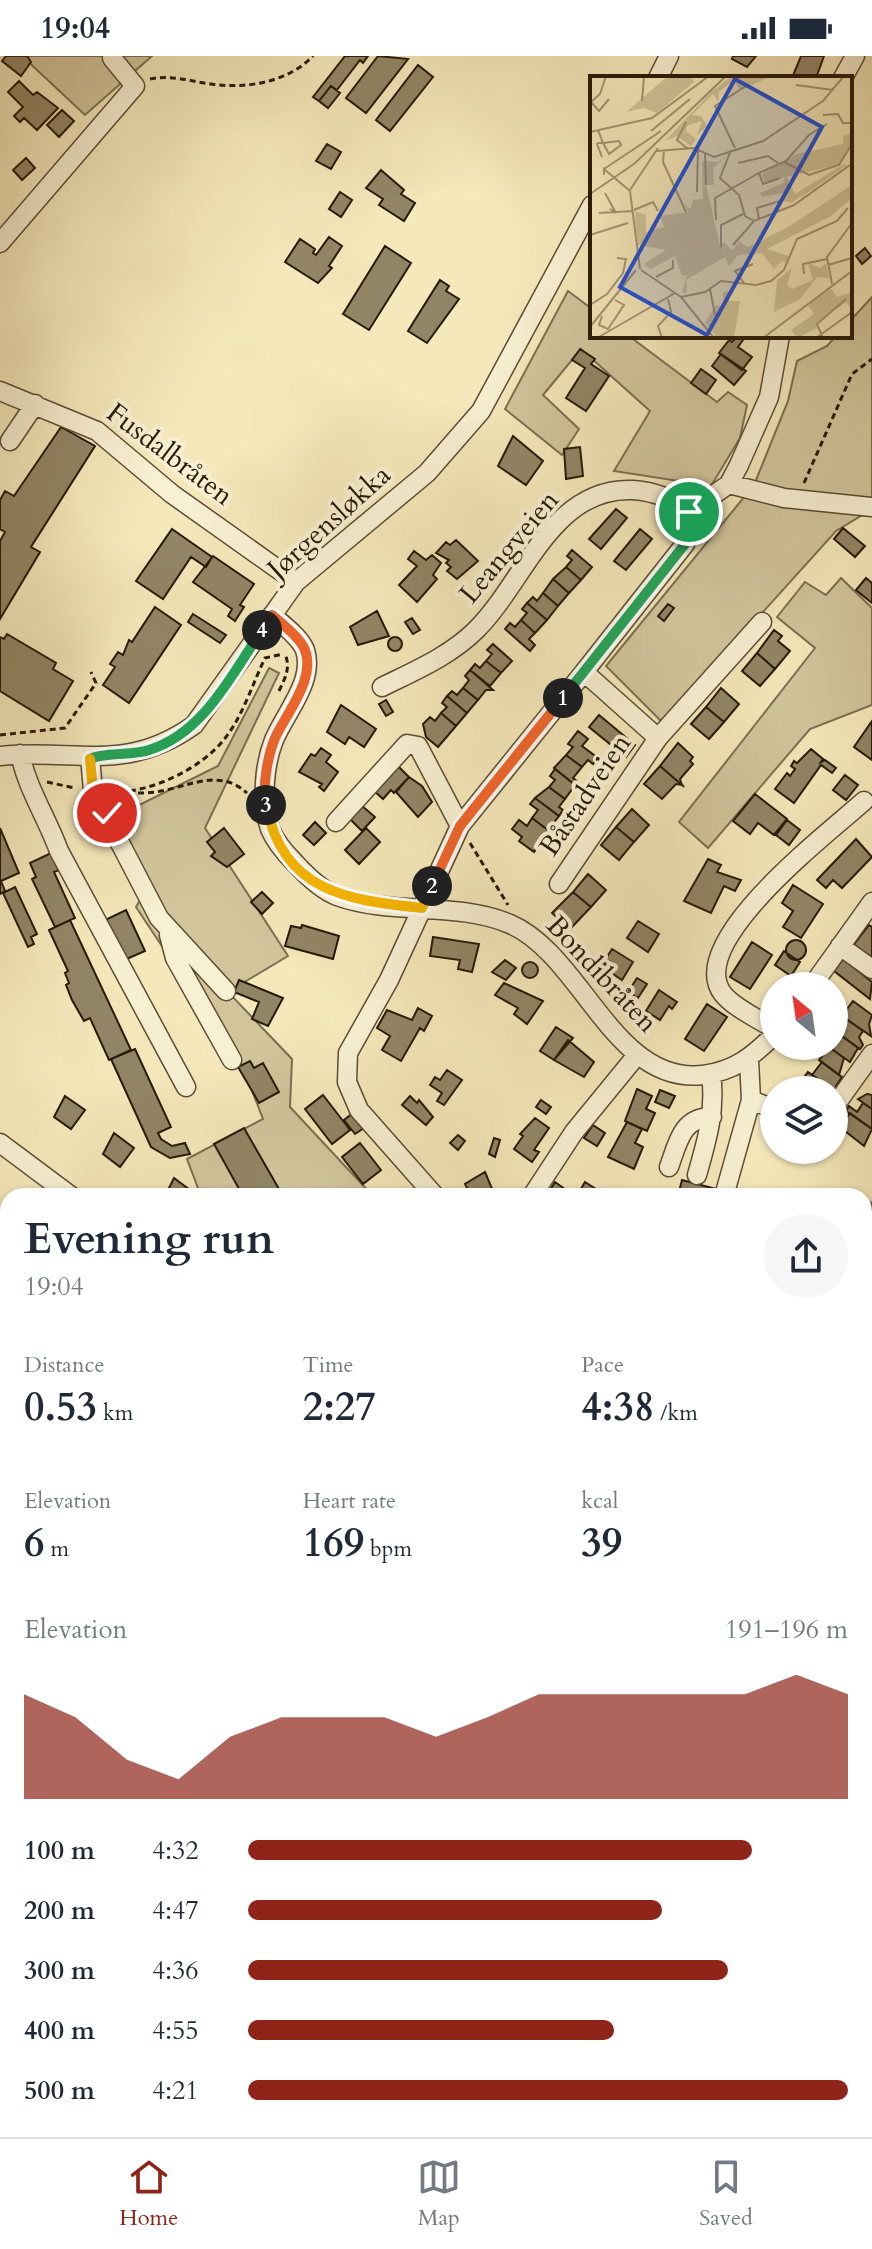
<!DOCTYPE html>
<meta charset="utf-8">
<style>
:root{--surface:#fff;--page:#f6f6f7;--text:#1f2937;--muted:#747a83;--line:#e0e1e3;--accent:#8f2418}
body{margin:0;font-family:Cardo,serif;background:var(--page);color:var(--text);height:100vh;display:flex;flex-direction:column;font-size:30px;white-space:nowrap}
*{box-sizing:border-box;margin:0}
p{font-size:26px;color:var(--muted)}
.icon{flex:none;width:44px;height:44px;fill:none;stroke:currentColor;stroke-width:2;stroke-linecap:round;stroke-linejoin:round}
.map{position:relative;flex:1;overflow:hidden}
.panel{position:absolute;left:0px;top:1132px;width:872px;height:950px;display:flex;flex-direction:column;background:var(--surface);border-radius:24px 24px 0 0;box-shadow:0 2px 6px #0004}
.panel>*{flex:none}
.needle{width:52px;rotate:331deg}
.controls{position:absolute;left:760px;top:916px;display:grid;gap:16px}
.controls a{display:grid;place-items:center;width:88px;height:88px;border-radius:50%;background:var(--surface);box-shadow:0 2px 6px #0004;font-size:40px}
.pin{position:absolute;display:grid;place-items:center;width:68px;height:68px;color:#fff;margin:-34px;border:4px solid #fff;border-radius:50%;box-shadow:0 2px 8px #0007}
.km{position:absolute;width:40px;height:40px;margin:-20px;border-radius:50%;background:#222;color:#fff;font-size:22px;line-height:40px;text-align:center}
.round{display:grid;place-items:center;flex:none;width:84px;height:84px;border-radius:42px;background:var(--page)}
.overview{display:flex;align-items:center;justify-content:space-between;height:136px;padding:0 24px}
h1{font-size:44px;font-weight:700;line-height:60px}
.metrics{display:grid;grid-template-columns:repeat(3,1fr);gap:12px;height:136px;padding:8px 24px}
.metrics div{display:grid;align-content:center}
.metrics b{font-size:40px;font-weight:700}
.metrics small{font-size:22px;font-weight:400}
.metrics p{font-size:22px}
.chart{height:224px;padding:16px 24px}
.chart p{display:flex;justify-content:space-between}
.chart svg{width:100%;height:144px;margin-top:8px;fill:var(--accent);opacity:.7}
ul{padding:0 24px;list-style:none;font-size:26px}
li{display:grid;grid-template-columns:128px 96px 1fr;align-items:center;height:60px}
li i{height:20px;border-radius:10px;background:var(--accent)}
.status{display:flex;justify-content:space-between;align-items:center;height:56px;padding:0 40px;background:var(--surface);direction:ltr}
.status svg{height:22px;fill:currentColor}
.dock{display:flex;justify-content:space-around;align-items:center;height:112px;border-top:2px solid var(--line);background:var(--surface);font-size:22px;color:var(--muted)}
.dock a{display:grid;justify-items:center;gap:4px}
.dock .on{color:var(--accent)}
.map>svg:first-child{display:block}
.green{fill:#d2c59c;stroke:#7c6f52;stroke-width:2}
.building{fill:#928565;stroke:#271908;stroke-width:2}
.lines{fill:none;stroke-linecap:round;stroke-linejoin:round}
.minor-casing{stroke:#5a4d34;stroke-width:21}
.major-casing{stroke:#271908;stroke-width:27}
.path{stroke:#271908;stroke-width:3;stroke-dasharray:6 4;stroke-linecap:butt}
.minor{stroke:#f8f0d2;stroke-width:18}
.major{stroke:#f5e8ba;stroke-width:24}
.split-1-casing{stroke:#fff;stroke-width:16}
.split-2-casing{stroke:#fff;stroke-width:16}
.split-3-casing{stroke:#fff;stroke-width:16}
.split-4-casing{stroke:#fff;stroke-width:16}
.split-5-casing{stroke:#fff;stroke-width:16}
.split-6-casing{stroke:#fff;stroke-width:16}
.split-1{stroke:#22a559;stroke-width:10}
.split-2{stroke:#f0652b;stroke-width:10}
.split-3{stroke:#f5b400;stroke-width:10}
.split-4{stroke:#f0652b;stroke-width:10}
.split-5{stroke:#22a559;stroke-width:10}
.split-6{stroke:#f5b400;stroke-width:10}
.labels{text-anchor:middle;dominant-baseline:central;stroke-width:8;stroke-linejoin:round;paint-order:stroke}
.street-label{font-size:28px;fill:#271908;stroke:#f8f0d2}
.inset-road{fill:none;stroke:#a39573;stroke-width:2}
.view{fill:#1d4ed8;fill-opacity:0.15;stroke:#1d4ed8;stroke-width:4}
.inset-edge{fill:none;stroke:#271908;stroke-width:4}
</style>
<div class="status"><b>19:04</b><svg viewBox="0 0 49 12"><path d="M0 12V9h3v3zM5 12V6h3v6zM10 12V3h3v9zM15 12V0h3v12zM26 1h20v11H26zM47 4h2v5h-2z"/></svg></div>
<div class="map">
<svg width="872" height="2081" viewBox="0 0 872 2081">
<rect width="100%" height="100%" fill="#f5e8ba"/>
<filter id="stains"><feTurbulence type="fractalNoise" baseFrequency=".0025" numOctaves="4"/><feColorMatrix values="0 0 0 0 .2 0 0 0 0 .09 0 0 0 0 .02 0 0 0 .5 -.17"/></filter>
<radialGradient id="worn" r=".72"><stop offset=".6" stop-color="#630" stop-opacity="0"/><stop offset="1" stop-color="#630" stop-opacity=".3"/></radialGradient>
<path class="green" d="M22,0H152L85,59Z
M568,235L592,253V280H629L717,346L728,336L747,349L740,382L711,430L614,415L650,355L581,293L543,339L579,373L562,399L505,353Z
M872,241V453L836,475L663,667L606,610L754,429L788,345L797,305L827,290L836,280H850V265Z
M841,522L872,552V649L810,673L708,792L679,766L815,592L777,561L805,526L826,539Z
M269,612L279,617L205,772L288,900L228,936L292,1003L290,1051L373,1140H201L187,1103L263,1063L244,1014L136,851L143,839L99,769L218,710Z
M872,1146V1283L864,1288V1157Z
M8,1513V1664L0,1668V1521Z
M865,1643L872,1645V1770L864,1760Z
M872,1786V2030L864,2026V1792Z
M864,2063L871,2067L872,2081H820L824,2074H864Z"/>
<path class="building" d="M6,0H27L31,6L21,20L2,5Z
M345,0H368L363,7L360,4L337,34L331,30L319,45L313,41Z
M378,0L408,3L366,57L346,42Z
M733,0H756L747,11L732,3Z
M801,0H824L816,22H792Z
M418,9L433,21L390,75L376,64Z
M19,25L33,39L37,36L58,52L37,74L24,62L20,66L14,60L23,51L8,36Z
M331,30L340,37L328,52L319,45Z
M62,54L74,65L59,81L47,69Z
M327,88L341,96L331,113L316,105Z
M26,102L35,112L22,124L13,114Z
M381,114L404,134L401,138L415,147L404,165L379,149L383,143L366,132Z
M340,136L352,144L341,161L329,153Z
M329,181L342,190L329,210L332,212L318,227L285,206L300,183L315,193L313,197L316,199Z
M385,190L411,207L369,274L343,258Z
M865,192L871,200L862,208L856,200Z
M440,224L449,230L446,235L459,243L427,287L408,275Z
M738,280L743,284L738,291L752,301L742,314L719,297L729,284L732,286Z
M580,293L595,303L591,308L609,320L586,355L566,342L585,312L572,304Z
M721,298L746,315L734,329L712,310Z
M701,313L716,324L706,338L691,327Z
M61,371L95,390L31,491L40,496L0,563V485L5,476L0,473V444L5,435L14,440Z
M513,380L543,405L526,429L498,410Z
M580,391L583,420L566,423L564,393Z
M616,453L627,462L601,493L589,483Z
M843,472L865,490L855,501L834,483Z
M172,473L212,501L206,511L191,501L163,543L136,525Z
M640,473L652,483L626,514L614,505Z
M456,484L478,505L457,523L447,515L451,511L446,507L449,504L436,497L446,486L450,489Z
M572,494L592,511L581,524L566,511L572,504L567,500Z
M414,495L426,504L432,499L441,507L433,519L437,523L417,546L399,529L417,510L408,503Z
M213,500L254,528L240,549L244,551L235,565L228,560L232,553L193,526Z
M566,511L581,524L569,537L553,523Z
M866,522L872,527V547L856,534Z
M553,523L569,537L558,550L543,537Z
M543,537L558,550L547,564L527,547L533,541L537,545Z
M527,547L547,564L535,577L521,564L527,557L522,553Z
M668,548L674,552L664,565L658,560Z
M155,551L181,569L129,647L103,629L115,611L110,608L118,596L123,599L129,584L132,586Z
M377,555L389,580L358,589L350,571Z
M193,558L226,579L220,587L188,566Z
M412,562L420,574L413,578L405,566Z
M521,564L535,577L529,583L535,589L530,595L505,573L510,567L515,571Z
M774,574L782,580L778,585L790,595L775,613L757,597Z
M7,578L56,607L53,613L73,625L49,665L0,635V581L4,583Z
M388 588a7 7 0 1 1 14 0a7 7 0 1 1-14 0Z
M493,588L512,605L501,617L486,605L492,598L487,594Z
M757,597L775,613L760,630L742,615Z
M486,605L501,617L490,630L470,614L475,608L480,612Z
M470,614L493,634H486L478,644L463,632L469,624L465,620Z
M463,632L478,644L467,657L447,640L452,635L457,639Z
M721,632L739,648L724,666L706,651Z
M447,640L467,657L456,670L441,657L447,651L442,647Z
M386,644L393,656L386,660L379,648Z
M341,649L376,673L364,691L349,681L345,688L327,676Z
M706,651L724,666L709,683L691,668Z
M441,657L456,670L438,691L426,681L423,668L430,661L435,665Z
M599,659L635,689L626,701L589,671Z
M872,665V704L854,691Z
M578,675L588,683L582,690L598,702L593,708L588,704L582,711L566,699L573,691L568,688Z
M678,687L693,701L690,705L693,708L680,723L682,729L660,710Z
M321,692L331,699L326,706L338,716L324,735L319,731L322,728L299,716L311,698L315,700Z
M811,693L823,703L821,706L825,704L836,712L832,717L821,709L794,747L775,733L787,717L790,720L795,713L791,710L794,705L797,707Z
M566,699L582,711L573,722L577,725L574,728L554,712Z
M397,709L409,721L394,737L391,734L383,743L374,735Z
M660,710L682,729L676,728L662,743L644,728Z
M555,713L575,729L565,743L549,731L555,724L550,720Z
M845,719L858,729L846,744L833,734Z
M409,721L422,730L432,746L418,761L396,736Z
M549,731L565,743L559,751L563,754L559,760L535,742Z
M755,738L787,763L774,779L758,767L750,778L733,765Z
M535,742L559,760L548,774L532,762L538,754L530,748Z
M361,749L375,761L362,775L349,762Z
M632,753L649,769L634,786L616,771Z
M532,762L548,774L534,796L519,785L522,781L512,773L519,764L527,770Z
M787,764L800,774L789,789L776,779Z
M315,766L326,777L314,789L303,779Z
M616,771L634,786L619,804L601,789Z
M0,772L19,817L1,825L5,835L0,838Z
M224,772L244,798L227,811L211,800L215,796L207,786Z
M366,772L380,786L359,808L345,794Z
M856,783L872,801L842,832L833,824L826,832L817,824Z
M51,797L59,814L54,816L75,862L55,871L32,823L36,821L30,807Z
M708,803L721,809L717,816L741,824L735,835L724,830L711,857L684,845Z
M588,818L606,834L591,851L573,836Z
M793,829L823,848L801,882L783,871L793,855L782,847Z
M15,831L37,878L31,881L34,888L28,891L3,837Z
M262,836L273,847L262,858L251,846Z
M573,836L591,851L570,873L552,857Z
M126,854L145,895L120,906L101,866Z
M70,864L131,994L109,1004L90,962L84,965L72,944L66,929L69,927L65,917L68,915L49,874Z
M638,865L659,878L648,896L627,882Z
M302,869L339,880L333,903L285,890L291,870L301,872Z
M869,869L872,871V907L852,891Z
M433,881L479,888L472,916L458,913L460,904L430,900Z
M786 894a10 10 0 1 1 20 0a10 10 0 1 1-20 0Z
M752,886L772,899L750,933L730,921Z
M612,893L633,906L622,924L601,910Z
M784,895L800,906L791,920L775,909Z
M843,903L872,926L870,943L834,915Z
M505,904L516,912L506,924L492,916Z
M522 914a8 8 0 1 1 16 0a8 8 0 1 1-16 0Z
M637,922L647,928L638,942L628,936Z
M239,924L283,942L268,970L252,963L259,946L234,936Z
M504,927L543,945L527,968L514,958L518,952L495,939Z
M659,934L677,946L672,953L669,950L660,964L646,955Z
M853,945L872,959L869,968L871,980L842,960Z
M707,948L727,961L704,995L685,983Z
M418,952L432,960L424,975L420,972L401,1005L382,994L390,980L377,972L387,954L412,964Z
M842,960L863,975L859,981L863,989L860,993L834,974Z
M556,971L573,982L554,1004L540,995Z
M839,978L858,992L850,1006L829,991L834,990Z
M568,984L594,1006L584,1021L554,1004Z
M829,991L844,1002L839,1019L819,1004Z
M135,993L171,1071L158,1077L161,1083L172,1090L185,1087L190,1098L170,1102L151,1091L111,1003Z
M250,1005L254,1012L263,1007L279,1036L259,1047L238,1011Z
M822,1006L842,1021L836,1030L840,1033L837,1037L812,1019Z
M447,1014L462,1024L444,1049L437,1045L442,1037L430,1029L435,1021L440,1024Z
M808,1016L829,1031L827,1034L797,1031Z
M637,1033L652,1040L646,1053L655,1057L647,1075L625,1065Z
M660,1034L675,1040L669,1052L655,1046Z
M867,1038L872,1039V1053L858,1043Z
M323,1039L350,1074L332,1088L305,1053Z
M65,1040L85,1054L71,1073L54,1061Z
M410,1040L417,1047L419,1044L433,1061L426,1069L402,1049Z
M541,1044L551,1051L546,1058L536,1051Z
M863,1047L872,1053V1073L846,1055L849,1050L857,1056Z
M353,1057L364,1072L355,1078L344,1064Z
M850,1057L872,1073L864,1090L836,1068L839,1064L843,1067Z
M535,1062L549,1072L534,1094L539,1096L532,1106L514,1093L523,1080L520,1078Z
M627,1066L642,1073L635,1087L643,1091L634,1113L608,1101Z
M593,1069L605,1077L597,1090L584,1082Z
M244,1072L283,1140H243L214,1088Z
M114,1077L134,1092L120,1111L103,1098Z
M458,1079L465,1085L458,1094L450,1087Z
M494,1082L500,1084L495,1101L489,1098Z
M360,1087L381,1114L363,1128L342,1101Z
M485,1116L495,1140H471L465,1128Z
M174,1122L194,1137L192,1140H165Z
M682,1124L716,1133L715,1140H678Z
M555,1126L569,1136L567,1140L547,1139Z
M585,1126L607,1140H577Z
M2,1271L8,1279V1299L0,1305Z
M864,1334L872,1348V1369L864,1359Z
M872,1429V1452L867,1456L864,1435Z
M0,1455L8,1463V1478L0,1486Z
M150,2074H169L179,2081H145Z
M395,2074H424L419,2081H403Z
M424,2074H443L445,2081H419Z
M684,2074H709L706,2081L689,2076L687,2079L682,2077Z
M754,2074H788L785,2080L776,2076L774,2081H750Z"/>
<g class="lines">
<g class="minor-casing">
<path id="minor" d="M658,22L669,0
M843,22L855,0
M0,187L135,30L112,2
M0,335L97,375L172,438L296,526
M10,385L35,348
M729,428L784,442L872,451
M272,559C283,569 300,581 305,594C315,625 285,657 274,684C264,709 261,746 270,773C275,785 285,797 295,807C306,819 321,834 337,840C392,860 456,845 510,868C582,899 614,1029 703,1019C734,1015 752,1001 774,979
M762,566L658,682L584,616L685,488L691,470L689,456L729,428L739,409L769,341L780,280
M382,631C414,615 450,600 476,574C524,527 552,430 633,434C657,436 670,442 689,456
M20,698C27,732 47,762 59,795L186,1031
M0,700C76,692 125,718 194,669L296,526L427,417L481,355L592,149
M90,701L93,735L159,862L226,935
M336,766L407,688L418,690L460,770
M559,828L658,682
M169,879L175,902L232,1004
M840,890L872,913
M812,930L872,846
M774,973C759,963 734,952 723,938C683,887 830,776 864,745
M751,1044L774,1053
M834,1051L872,998
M0,1087L71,1140
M669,1111C678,1086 682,1061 712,1061
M697,1119C707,1084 716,1054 711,1018
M435,1140L359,1054L347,1026L348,997L389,924L460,770L584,616
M532,1140L574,1076L637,999
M724,1140L751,1044L749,1004
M864,1396L872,1389
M864,1509L872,1510
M864,1565L872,1562
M864,1615L872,1623
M465,2074L477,2081
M349,2081L354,2074
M495,2081L496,2074"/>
</g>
<g class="major-casing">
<path id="major" d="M0,1762L8,1773
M0,2001L8,1950
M864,2037L872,2041"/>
</g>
<path class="path" d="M150,23C174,18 195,27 219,29C253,32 290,24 313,0
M804,427L852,318L872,303
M279,635C285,622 291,612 285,598
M0,679L65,672L96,627L91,616
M47,726L75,732
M110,736C149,738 202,713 226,681C243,659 253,627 265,602L283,598
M138,737C179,739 214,707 247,737
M470,787L508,849
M864,1174L872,1163
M0,1725L8,1736
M864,1828L872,1826
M0,1876V1885
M864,1911L872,1922"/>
<use href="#minor" class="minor"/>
<use href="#major" class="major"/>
</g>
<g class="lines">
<g class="split-1-casing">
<path id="split-1" d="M563,642L685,488L691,470L689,456"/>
</g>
<g class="split-2-casing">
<path id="split-2" d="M432,830L460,770L563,642"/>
</g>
<g class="split-3-casing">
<path id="split-3" d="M266,749C283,836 347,844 422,852L432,830"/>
</g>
<g class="split-4-casing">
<path id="split-4" d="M262,574L272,559C282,568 296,578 303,590C319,619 287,656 275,682C268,699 262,730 266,749"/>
</g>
<g class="split-5-casing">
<path id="split-5" d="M90,703C104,696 131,700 149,694C204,677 232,618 262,574"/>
</g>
<g class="split-6-casing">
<path id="split-6" d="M90,703L93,735L107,757"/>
</g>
<use href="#split-1" class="split-1"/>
<use href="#split-2" class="split-2"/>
<use href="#split-3" class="split-3"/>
<use href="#split-4" class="split-4"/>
<use href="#split-5" class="split-5"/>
<use href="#split-6" class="split-6"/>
</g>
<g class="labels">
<g class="street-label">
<text transform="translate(170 398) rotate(37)">Fusdalbråten</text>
<text transform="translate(329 466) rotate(-42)">Jørgensløkka</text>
<text transform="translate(509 491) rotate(-50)">Leangveien</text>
<text transform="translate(585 739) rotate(-56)">Båstadveien</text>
<text transform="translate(602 918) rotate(47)">Bondibråten</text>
</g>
</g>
<g transform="translate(590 20)">
<rect width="262" height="262" fill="#f5e8ba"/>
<path d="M78,0H101L104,6L67,37L54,32L36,36ZM142,0H182L150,14L144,4L129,16L128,25L123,18L102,39L111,40L117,50L107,59L112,45L97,50L96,55L106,63L101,70L87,60L75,65L122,15ZM261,58L262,69L248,89L174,106L172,98L207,78L253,68L254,59ZM138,79L123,92L124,109H116L130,170L134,166L142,174L149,166L158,171L198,151L262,109V122L241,140L177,173L199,180L197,187L192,185L184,193L172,177L148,179L139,190L135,181L96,204L97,216L92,217L97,199L92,200L85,180L60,193L54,188L76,174L47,169L45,135L56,139V156L74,151L70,140L98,136L95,129L101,133L103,124L113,123L112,85L128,86ZM254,88L257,89L213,120L209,121L202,127L193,125L197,116L172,121L170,117L193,107L196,100L205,118ZM218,187L230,192L236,187L239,202L227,201L210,223L184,236L187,204L202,192L197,209L202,213L223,204ZM240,212L247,221L262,216V234L256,226L228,246L227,252L207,262L201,254L224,238L218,229ZM140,215L139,225H150L144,262H127L115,246L125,230L134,229L133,216Z" fill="#d2c59c"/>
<path class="inset-road" d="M206,9L243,14M52,25L54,0M1,26L9,35L19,23M0,27L10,18L16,0M233,39L248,38L253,47H261M96,46L87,64L98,73M8,54L13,67L19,78L31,69L29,65L13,67H8L7,68L12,81M61,55L100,23M0,56L62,42L119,0M145,72L125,30L156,10M74,74L73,86L96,136M141,74L130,102L149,119L155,140L164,145L204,129L260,89M67,75L104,72L124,81L173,65L233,25L254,0M115,78L116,109M194,86L219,99L249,89L262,68M148,87L178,80L188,87M14,93L71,55M14,99V93L40,115M190,102L173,108L169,97L196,85L219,59L237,48M40,114L68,72M40,115L50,193M107,116L108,74M15,117L26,137L20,133M0,118L44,88L136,0M44,134L63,126L68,135M9,137L43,135M169,143L167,132L190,125M126,144L125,122L169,97M0,159L38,147M143,169L164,145M131,171V149L153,138M238,189L262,182M51,194L91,221L124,262M214,198L213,188L237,183M66,201L83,192V184M154,207L145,195L163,188M242,208L237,181L262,147M120,213L125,239M91,221L115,216L131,205L166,209L181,205L194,194L207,163L247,145L258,132M0,229L17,218L33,197L36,183L27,182M12,240L9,249L18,253L34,229L25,224M0,251L46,194M7,262L85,217M72,262L68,250L81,236L78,223M173,262L262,195M226,262L262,236M233,262L227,248L256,223"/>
<path class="view" d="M145,3L232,51L117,259L30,211Z"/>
<rect width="262" height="262" class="inset-edge"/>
</g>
<rect width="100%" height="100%" filter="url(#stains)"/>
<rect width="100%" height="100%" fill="url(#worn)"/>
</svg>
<div class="controls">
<a><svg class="needle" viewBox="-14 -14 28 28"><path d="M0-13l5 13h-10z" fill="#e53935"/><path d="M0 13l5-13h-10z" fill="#747a83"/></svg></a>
<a><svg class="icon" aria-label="layers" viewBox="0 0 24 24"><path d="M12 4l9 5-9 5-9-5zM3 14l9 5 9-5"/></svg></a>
</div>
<div class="pin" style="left:689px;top:456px;background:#1e9e55"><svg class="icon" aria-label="arrive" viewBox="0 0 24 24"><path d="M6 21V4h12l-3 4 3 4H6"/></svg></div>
<div class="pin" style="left:107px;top:757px;background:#d93025"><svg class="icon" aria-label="check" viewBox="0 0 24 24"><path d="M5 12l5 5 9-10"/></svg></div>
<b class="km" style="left:563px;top:642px">1</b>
<b class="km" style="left:432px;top:830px">2</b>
<b class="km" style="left:266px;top:749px">3</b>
<b class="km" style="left:262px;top:574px">4</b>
<section class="panel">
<div class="overview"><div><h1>Evening run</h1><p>19:04</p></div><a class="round"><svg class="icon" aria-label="share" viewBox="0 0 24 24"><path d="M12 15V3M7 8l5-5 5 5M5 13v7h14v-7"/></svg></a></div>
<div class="metrics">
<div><p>Distance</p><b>0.53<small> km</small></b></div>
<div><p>Time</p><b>2:27</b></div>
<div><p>Pace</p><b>4:38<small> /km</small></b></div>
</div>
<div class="metrics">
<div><p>Elevation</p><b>6<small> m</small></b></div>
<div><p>Heart rate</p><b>169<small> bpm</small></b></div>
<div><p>kcal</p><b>39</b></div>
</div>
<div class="chart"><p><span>Elevation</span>191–196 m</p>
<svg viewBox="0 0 160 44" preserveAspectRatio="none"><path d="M0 44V12L10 19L20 32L30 38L40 25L50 19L60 19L70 19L80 25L90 19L100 12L110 12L120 12L130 12L140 12L150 6L160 12V44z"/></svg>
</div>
<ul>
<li><b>100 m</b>4:32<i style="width:84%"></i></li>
<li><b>200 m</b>4:47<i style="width:69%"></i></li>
<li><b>300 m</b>4:36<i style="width:80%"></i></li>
<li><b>400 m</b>4:55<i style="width:61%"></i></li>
<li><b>500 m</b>4:21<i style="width:100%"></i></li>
</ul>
</section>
</div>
<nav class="dock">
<a class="on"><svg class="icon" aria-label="home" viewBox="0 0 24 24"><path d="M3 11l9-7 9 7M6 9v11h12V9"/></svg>Home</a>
<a><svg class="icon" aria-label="map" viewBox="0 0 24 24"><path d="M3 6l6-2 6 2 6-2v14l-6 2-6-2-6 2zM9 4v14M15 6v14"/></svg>Map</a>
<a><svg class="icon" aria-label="saved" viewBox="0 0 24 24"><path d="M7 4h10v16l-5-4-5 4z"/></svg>Saved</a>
</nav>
